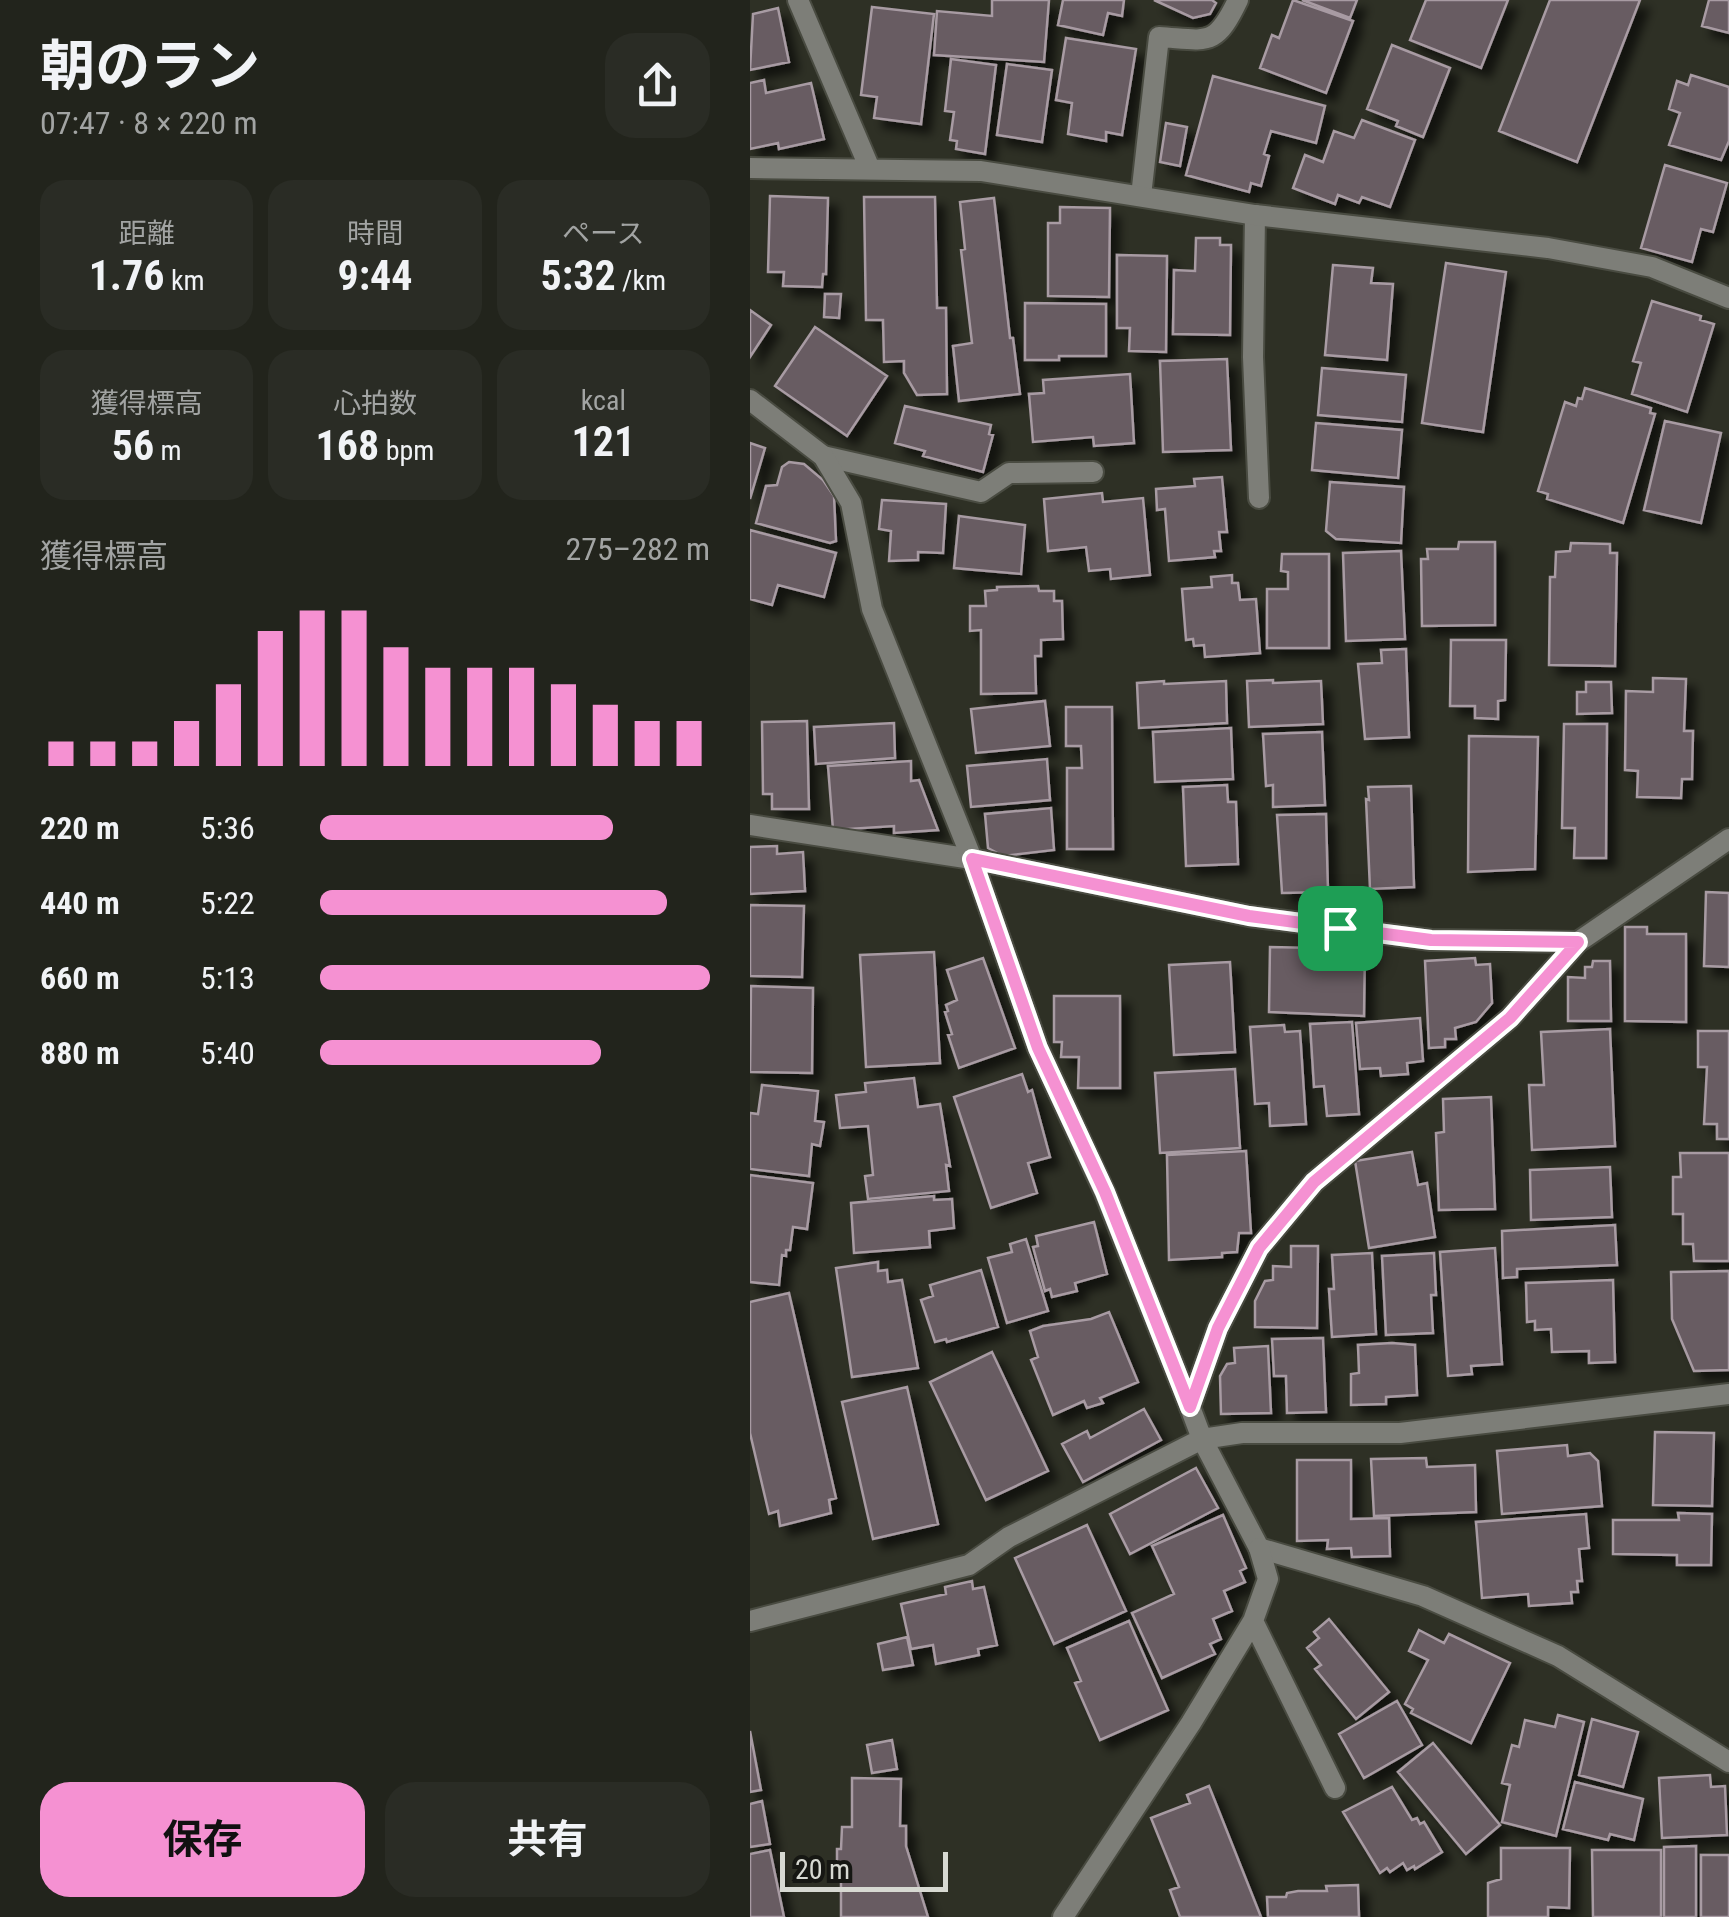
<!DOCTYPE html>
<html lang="ja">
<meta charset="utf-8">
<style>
:root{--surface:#22241c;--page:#2a2c25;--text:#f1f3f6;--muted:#a2a4a3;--accent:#f591d2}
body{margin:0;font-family:"Roboto Condensed","Noto Sans JP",sans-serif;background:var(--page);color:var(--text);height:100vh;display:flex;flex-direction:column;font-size:38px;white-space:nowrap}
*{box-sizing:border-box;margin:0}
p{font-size:32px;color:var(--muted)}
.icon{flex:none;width:55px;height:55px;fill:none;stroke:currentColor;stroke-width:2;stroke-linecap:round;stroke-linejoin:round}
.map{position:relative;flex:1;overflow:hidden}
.details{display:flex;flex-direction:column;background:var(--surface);width:750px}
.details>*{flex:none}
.scale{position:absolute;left:30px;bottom:25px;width:168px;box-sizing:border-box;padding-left:10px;border:5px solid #d7d9d2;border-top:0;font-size:28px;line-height:35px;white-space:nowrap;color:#d7d9d2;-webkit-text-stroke:8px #161713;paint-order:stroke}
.pin{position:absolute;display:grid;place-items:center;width:85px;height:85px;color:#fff;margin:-42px;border-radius:20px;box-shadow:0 5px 15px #0006}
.round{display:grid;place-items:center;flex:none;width:105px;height:105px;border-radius:30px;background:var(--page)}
.summary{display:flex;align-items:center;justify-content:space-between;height:170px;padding:0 40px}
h1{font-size:55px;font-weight:700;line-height:75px}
.stats{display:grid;grid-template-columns:repeat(3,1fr);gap:15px;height:170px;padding:10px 40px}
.stats div{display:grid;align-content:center;border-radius:25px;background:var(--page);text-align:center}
.stats b{font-size:42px;font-weight:700}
.stats small{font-size:28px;font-weight:400}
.stats p{font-size:28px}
.chart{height:280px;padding:20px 40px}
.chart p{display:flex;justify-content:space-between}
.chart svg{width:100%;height:180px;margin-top:10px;stroke:var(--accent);stroke-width:6}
.button{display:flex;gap:20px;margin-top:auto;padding:20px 40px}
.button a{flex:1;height:115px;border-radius:30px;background:var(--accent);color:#111;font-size:40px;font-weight:700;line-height:115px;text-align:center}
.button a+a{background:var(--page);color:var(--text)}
ul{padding:0 40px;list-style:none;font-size:32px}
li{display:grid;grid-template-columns:160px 120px 1fr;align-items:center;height:75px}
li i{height:25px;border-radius:12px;background:var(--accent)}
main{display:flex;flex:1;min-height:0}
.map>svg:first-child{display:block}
.building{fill:#675b62;stroke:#a89ba3;stroke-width:2.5;filter:url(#shadow)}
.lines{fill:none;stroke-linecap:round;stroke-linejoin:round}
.lane-casing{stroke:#494b41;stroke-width:24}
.street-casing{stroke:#494b41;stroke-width:24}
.lane{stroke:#7d7e78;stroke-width:20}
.street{stroke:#7d7e78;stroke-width:20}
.route-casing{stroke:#fff;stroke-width:20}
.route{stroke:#f591d2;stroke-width:12}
</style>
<main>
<section class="details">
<div class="summary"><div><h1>朝のラン</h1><p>07:47 · 8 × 220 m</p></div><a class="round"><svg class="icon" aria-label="share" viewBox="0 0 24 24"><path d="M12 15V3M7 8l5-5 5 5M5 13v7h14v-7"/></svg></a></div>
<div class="stats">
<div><p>距離</p><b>1.76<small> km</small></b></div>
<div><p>時間</p><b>9:44</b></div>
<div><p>ペース</p><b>5:32<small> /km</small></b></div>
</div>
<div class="stats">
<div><p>獲得標高</p><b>56<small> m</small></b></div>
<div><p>心拍数</p><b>168<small> bpm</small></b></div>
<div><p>kcal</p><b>121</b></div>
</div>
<div class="chart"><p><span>獲得標高</span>275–282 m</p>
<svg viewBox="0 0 160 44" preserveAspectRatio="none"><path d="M5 44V38M15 44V38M25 44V38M35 44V33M45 44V24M55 44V11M65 44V6M75 44V6M85 44V15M95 44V20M105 44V20M115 44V20M125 44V24M135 44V29M145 44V33M155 44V33"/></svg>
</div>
<ul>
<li><b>220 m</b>5:36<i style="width:75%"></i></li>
<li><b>440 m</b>5:22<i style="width:89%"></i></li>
<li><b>660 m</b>5:13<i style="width:100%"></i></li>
<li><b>880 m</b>5:40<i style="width:72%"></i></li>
</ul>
<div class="button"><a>保存</a><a>共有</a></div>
</section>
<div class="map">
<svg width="979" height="1917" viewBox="0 0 979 1917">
<defs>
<filter id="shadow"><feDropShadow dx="9" dy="9" stdDeviation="5" flood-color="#0009"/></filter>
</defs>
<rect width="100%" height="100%" fill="#2e3025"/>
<path class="building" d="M242,0H299L294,62L184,55L187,11L242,16Z
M313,0H374L372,16L358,13L353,35L308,25Z
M404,0H462L466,3L460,14L443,18Z
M543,0L603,21L576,93L510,68L522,35L529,38Z
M552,0H607L600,18Z
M676,0H758L731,68L660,40Z
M800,0H890L827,162L749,131Z
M959,0H979V33L952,26Z
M122,7L184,14L171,124L124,118L127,97L111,95Z
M28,8L39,62L0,70L3,14Z
M316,38L386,49L372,135L356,132V141L318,134L322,103L306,100Z
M642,45L700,68L673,137L646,126L648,121L617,109Z
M201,59L246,65L235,154L206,149L207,141L200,140L204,112L195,111Z
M257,64L302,70L292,142L247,135Z
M941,75L979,87V141L971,160L919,145L930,113L919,109L927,81L938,85Z
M463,76L575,106L566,143L521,131L514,154L519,156L511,186L501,183L499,192L436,175Z
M14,80L16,93L61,83L74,139L29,149L28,143L0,149V83Z
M612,120L665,140L640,207L612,197L609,203L588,195L585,204L543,188L555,155L573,162L584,131L604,138Z
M416,123L437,127L430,166L410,162Z
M915,165L977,183L963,232L951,229L942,262L891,248Z
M20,196L78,198L76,274H73L72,287L33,286L34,272H18Z
M114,197H185L187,308H196L197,394L167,395L154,373V361L134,362L133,320H116Z
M244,198L260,338H263L270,394L209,401L203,346L222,343L211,250L215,249L210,202Z
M310,207L360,208L359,297L298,296V223H310Z
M446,238H470V245H481L480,335L423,334L424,270L445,271Z
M367,255L417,256L416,352L379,351L380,328H367Z
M696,263L756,272L733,432L672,423Z
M583,265L623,268L621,283L643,284L637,360L575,355Z
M75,294H91L89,318L74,317Z
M902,301L951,316L950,320L964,324L937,412L882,394L891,363L883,361Z
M275,303L356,304V356H309V360H275Z
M0,310L21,325L0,357Z
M65,327L137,376L97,436L25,386Z
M477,359L481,450L413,452L410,361Z
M572,368L656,375L652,422L568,415Z
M380,374L384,443L344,446L343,437L283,442L279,394L294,393L293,380Z
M835,388L901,408L900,413L905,414L873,523L797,499L798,494L788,491L815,402L826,406L828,398L832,399Z
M155,406L241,425L239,434L243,435L233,472L173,456L175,451L145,443Z
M915,421L971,433L951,523L894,510Z
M566,423L652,430L648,478L562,470Z
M0,443L15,448L0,499Z
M39,462L54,464L73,480L84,496L86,541L80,543L6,523L16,486L27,485L32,467Z
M472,477L477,532H469L471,551H464L465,557L419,561L415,509L407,510L406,489L445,486L444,479Z
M580,482L654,487L651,543L586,539L576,531Z
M352,493L353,502L393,498L400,575L361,579L360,569L339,571L336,547L298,551L294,499Z
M132,500L196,504L193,553L168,552V560L139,561L141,531L129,529Z
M209,516L275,525L271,574L204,568Z
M0,530L86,553L74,597L28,585L22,605L0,599Z
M709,542H745V625L672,626L671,559H678L677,549H708Z
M821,543L860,544V553H867L865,666L799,665L800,577H805L806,552L820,551Z
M651,551L655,639L596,641L593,553Z
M532,554H579V648H517V589H538V572L531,571Z
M482,575V583H488L490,600L506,599L510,653L455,657L454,645L444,646L443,639L436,640L432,589L462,587L461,577Z
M288,586L289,591H304V601H312L313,639L291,640V656H285L286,693L231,694V630L220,631V606H236L235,591L247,590V587Z
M701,640H756L755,700L748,701V719L725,718V706H700Z
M656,649L659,737L615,739L608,664L632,663L631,650Z
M903,678L936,679L934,731H943L942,779H932L931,798L887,797L888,771L875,770L876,691L903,692Z
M523,680V683L571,681L573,724L499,727L497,681Z
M414,681V684L476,681L477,723L389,728L387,683Z
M836,682H861L862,713L827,714V692H836Z
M295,701L300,746L226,753L221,709Z
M316,707H362L363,849H317V768H332L331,746H316Z
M57,721L59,809H22V794H13L12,722Z
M144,723L145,758L66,764L64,727Z
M814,724H857L856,858H824L825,828H812Z
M481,728L483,779L405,782L403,732Z
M572,732L575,805L523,807V785L516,786L513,734Z
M719,736L788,737L785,869L718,872Z
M297,759L300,800L221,807L217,766Z
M161,761V781L169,780L188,830L144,833V826L83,830L78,766Z
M477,785L478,802H486L488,864L436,866L433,787Z
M661,786L664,887L620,889L616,799L619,800L618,787Z
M301,808L304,850L253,856L238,848L235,814Z
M576,814L578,892L532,893L527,815Z
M27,846V854L53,852L55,891L0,894V847Z
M956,892L979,893V967L954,966Z
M0,905L54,906L52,977L0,976Z
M875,927H897V934H936V1022L875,1021Z
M567,945L615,946L614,1016L519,1012L520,947L567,948Z
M184,952L190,1063L116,1067L110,955Z
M233,958L265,1048L209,1068L198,1035L202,1034L195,1012L198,1011L196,1005L207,1000L197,970Z
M725,958L726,965L740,964L742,1003L726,1022L705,1028L706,1039H695V1047L679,1048L675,961Z
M843,961H860L861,1021H818V977L835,978V967H842Z
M480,962L485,1052L424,1055L419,965Z
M1,986L63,988L62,1073L0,1072Z
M304,996H370V1088H328L329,1057H311L312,1042H304Z
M670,1018L673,1061L657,1063L658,1074L631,1076L630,1068L610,1069L606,1023Z
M602,1022L609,1114L577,1116L574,1086L564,1087L560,1024Z
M534,1025L535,1032L550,1031L556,1124L520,1126L519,1103L505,1104L500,1027Z
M860,1029L865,1146L782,1150L779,1085H794L791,1032Z
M948,1031H979V1139H967V1124H954L957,1067H948Z
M485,1069L490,1148L410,1153L405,1073Z
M272,1074L278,1092L282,1090L300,1157L278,1163L287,1193L241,1208L204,1097Z
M164,1078L168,1107L190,1104L200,1166L196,1165L199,1191L118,1199L115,1176L123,1175L118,1126L90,1128L86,1095L116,1092L115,1083Z
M12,1085L68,1091L65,1121L74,1122L70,1146L62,1144L59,1176L0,1169V1113L8,1114Z
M741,1097L745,1209L689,1210L686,1133L694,1132L693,1099Z
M496,1151L501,1233H489L487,1252L472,1253V1257L419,1260L417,1155Z
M662,1152L668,1185L677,1183L685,1237L619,1248L605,1161Z
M930,1153H979V1261H944L943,1244H933V1214H923V1177H931Z
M860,1167L862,1217L781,1220L780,1170Z
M0,1175L63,1183L57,1229L43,1227L40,1250H36V1256L32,1255L29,1285L0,1282Z
M184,1196V1200L202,1199L204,1228L179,1231L180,1247L104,1253L101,1203Z
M344,1222L357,1274L325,1283L327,1291L302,1297L300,1289L295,1291L283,1247L288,1246L286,1236Z
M865,1225L867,1265L767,1269V1277L753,1278L752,1231Z
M276,1239L298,1311L257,1323L238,1258L262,1252L260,1244Z
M541,1246H568L567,1328L505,1327V1301L515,1281L523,1280V1266L541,1267Z
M745,1248L752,1364L721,1366L722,1374L698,1376L690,1252Z
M622,1253L626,1334L582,1337L579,1289H584L582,1255Z
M684,1253L686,1295H681L683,1333L636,1335L632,1256Z
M128,1262V1271L137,1270L138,1282L152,1280L168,1368L102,1377L86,1268Z
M231,1270L248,1327L197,1342L196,1339L185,1342L171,1300L183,1296L180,1285Z
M979,1271V1370L944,1371L922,1319L921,1272Z
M863,1280L865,1362L839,1363V1351L802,1352L801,1329L785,1330V1321L777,1322L776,1283Z
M39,1293L86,1498L79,1500L81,1513L30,1526L28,1511L19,1514L0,1433V1302Z
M359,1312L388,1382L350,1398L353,1403L337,1408L334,1401L303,1415L281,1360L288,1357L280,1331L293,1326L341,1319Z
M573,1338L576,1412L537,1413L536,1376H524L522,1339Z
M642,1343L665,1345L667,1395L636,1397V1404L601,1405V1374L609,1373L608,1345Z
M518,1346L521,1413L471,1414L470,1376L477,1364L485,1363L484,1348Z
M242,1352L298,1471L236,1500L180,1382Z
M157,1387L188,1524L123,1539L92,1402Z
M394,1409L411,1440L333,1482L312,1444L337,1431L340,1438Z
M905,1432L964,1433L962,1506L903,1505Z
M817,1445L818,1456L840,1453L848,1461L852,1506L752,1514L747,1451Z
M676,1458L677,1467L725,1465L726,1512L624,1516L621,1459Z
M547,1460H601V1519L639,1518L640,1556L602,1557L601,1548L577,1549L578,1540L547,1541Z
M446,1468L468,1508L380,1554L360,1514Z
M928,1513L962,1514L961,1565H927V1555L863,1554V1520H929Z
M836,1514L839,1548L829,1549L832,1581H827L828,1592H821L822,1603L779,1606L778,1594L732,1598L726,1522Z
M473,1515L496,1568L490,1571L495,1582L474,1591L482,1611L463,1619L471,1639L460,1644L465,1654L412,1678L382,1613L424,1594L402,1546Z
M337,1525L376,1611L304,1644L265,1558Z
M222,1581L223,1589L234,1587L247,1645L228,1649L229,1655L186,1664L183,1645L161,1649L151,1604L196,1594L195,1587Z
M579,1619L639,1692L606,1719L565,1669L571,1665L557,1648L569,1638L564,1632Z
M379,1621L418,1710L350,1740L325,1683L331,1681L317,1648Z
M669,1630L694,1643L699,1634L760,1663L721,1743L661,1713L663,1709L655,1704L678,1660L659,1651Z
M157,1637L163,1665L133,1670L128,1644Z
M647,1701L672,1745L614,1778L589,1734Z
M808,1715L834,1722L806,1836L752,1822L760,1785L752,1783L762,1745L769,1747L775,1720L805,1727Z
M842,1719L888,1732L873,1787L829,1775Z
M0,1731L11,1790L0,1792Z
M142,1740L147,1769L122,1773L117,1745Z
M683,1743L750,1825L716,1854L648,1772Z
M960,1775L961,1787L975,1786L977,1835L912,1838L909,1778Z
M102,1778L151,1779L150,1826H156V1846L178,1917H91V1867H87V1849H91L92,1827H102Z
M825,1782L893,1799L884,1840L860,1834L858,1840L813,1829Z
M459,1786L511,1917H430L420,1890L429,1887L401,1818L440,1803L437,1795Z
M642,1787L662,1820L667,1818L670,1824L674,1822L692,1852L665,1869L664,1866L657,1870L653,1863L640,1872L637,1868L630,1873L593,1812Z
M12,1801L20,1844L0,1847V1804Z
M946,1846V1917H914V1847Z
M751,1848H820L819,1908L798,1907V1917H738V1883L751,1879Z
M20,1850L34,1917H0V1854Z
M842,1850H911V1917H843Z
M951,1855H979V1917H951Z
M608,1885L609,1917H518L517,1897H536L537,1893L548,1891H577L576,1886Z"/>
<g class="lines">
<g class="lane-casing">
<path id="lane" d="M391,196L409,37C458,40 465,48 488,0
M505,215L503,357L509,498
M73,456L231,492L259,473L343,472
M0,825L222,859
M440,1407L452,1439L509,1548L673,1596L808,1656L979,1762
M0,1621L219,1565L259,1537L452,1439L492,1433H650L979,1394"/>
</g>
<g class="street-casing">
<path id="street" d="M48,0L120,169
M0,168L231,171L505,215L798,248L902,267L979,298
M0,400L73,456L101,503L122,609L222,859L288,1048L355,1193L440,1407
M222,859L499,916L681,940L828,942
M440,1407L468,1328L509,1248L564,1182L760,1018L828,942L979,839
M509,1548L518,1579L503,1621L585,1788
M313,1917L441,1723L503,1621"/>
</g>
<use href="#lane" class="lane"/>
<use href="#street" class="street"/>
</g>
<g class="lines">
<g class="route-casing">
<path id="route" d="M222,859L499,916L681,940L828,942L760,1018L564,1182L509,1248L468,1328L440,1407L355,1192L288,1048Z"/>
</g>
<use href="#route" class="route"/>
</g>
</svg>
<div class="scale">20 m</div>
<div class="pin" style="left:590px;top:928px;background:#1e9e55"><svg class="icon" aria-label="arrive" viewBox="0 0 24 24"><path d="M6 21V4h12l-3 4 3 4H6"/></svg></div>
</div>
</main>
